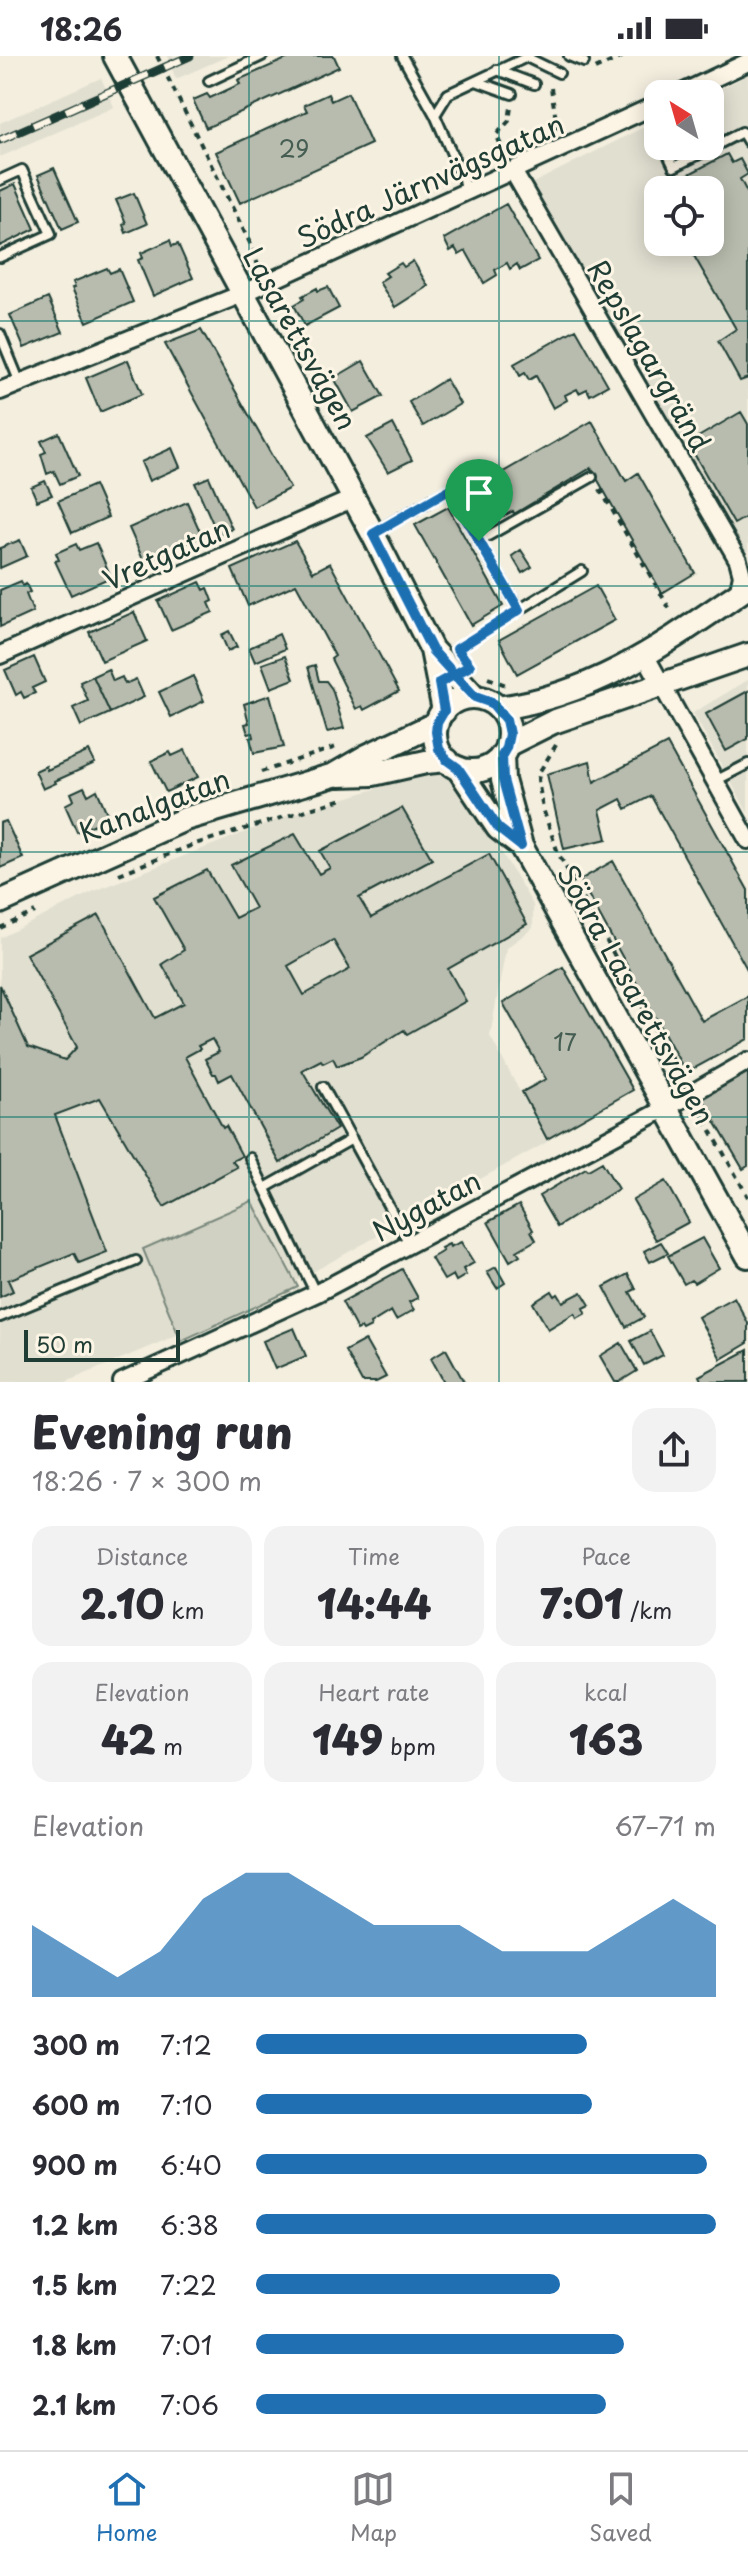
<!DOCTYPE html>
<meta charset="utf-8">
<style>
:root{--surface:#fff;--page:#f2f2f3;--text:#2b2b33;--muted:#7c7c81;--line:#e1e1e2;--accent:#1f6fb2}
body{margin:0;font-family:"Playpen Sans",sans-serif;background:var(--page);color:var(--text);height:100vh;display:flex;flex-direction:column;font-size:30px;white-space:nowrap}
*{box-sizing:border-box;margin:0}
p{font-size:26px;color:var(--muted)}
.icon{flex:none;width:44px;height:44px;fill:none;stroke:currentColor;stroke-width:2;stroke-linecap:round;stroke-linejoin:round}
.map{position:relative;height:1326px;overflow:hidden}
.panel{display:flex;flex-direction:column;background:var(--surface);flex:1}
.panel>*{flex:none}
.needle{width:52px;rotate:323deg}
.controls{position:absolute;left:644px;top:24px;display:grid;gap:16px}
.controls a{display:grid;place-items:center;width:80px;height:80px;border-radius:16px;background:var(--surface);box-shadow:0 4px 20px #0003;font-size:40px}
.scale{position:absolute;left:24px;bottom:20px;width:156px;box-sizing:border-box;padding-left:8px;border:4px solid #1f3d34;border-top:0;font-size:22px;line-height:28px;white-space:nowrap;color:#1f3d34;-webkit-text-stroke:6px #fcf5e5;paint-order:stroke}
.pin{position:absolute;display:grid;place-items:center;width:68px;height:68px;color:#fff;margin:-82px -34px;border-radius:50% 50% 50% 0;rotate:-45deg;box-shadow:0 0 8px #0007}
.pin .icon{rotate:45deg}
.round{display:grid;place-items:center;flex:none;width:84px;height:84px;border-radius:24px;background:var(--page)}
.summary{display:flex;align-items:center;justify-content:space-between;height:136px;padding:0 32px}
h1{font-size:44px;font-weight:800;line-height:60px}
.figures{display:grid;grid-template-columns:repeat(3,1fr);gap:12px;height:136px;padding:8px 32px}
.figures div{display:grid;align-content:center;border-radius:20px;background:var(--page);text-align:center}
.figures b{font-size:40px;font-weight:800}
.figures small{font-size:22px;font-weight:400}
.figures p{font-size:22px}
.chart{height:224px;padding:16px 32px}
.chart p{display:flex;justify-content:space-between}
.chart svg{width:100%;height:144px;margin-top:8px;fill:var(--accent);opacity:.7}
ul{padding:0 32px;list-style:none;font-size:26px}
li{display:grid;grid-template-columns:128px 96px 1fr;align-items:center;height:60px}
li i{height:20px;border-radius:10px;background:var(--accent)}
.status{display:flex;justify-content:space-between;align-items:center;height:56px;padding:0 40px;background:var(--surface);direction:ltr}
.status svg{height:22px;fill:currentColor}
.tabs{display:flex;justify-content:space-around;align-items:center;height:112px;border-top:2px solid var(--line);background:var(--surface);font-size:22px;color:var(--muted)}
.tabs a{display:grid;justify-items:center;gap:4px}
.tabs .active{color:var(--accent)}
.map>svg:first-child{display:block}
.built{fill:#e1dfd0;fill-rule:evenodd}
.green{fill:#d0d1c2;stroke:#78877b;stroke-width:2}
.building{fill:#b8bcae;stroke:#1f3d34;stroke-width:2;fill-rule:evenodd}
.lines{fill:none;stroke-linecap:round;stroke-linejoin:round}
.lane-casing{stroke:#1f3d34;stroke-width:14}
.street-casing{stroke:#1f3d34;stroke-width:22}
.secondary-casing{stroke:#1f3d34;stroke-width:28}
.path{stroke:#1f3d34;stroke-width:4;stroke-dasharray:6 6;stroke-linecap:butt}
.lane{stroke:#fcf5e5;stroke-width:8}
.street{stroke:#fcf5e5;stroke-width:16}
.secondary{stroke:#fcf5e5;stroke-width:22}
.rail-casing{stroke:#1f3d34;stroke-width:9}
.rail{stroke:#fcf5e5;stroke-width:6;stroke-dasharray:18;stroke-linecap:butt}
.route-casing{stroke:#fff;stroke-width:16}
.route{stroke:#1f6fb2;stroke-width:10}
.grid{fill:none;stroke:#0f766e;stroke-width:2;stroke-opacity:0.55}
.labels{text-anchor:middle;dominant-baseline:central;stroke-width:6;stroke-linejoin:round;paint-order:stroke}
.number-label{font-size:24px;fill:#455d52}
.street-label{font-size:28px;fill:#1f3d34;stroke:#fcf5e5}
</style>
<div class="status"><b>18:26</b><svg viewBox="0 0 49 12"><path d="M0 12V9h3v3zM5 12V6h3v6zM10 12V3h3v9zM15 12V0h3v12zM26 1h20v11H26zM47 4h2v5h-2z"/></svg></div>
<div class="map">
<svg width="748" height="1326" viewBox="0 0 748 1326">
<rect width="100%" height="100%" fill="#f3eede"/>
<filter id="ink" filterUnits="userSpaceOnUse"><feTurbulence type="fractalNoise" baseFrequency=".0125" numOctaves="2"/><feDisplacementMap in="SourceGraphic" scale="16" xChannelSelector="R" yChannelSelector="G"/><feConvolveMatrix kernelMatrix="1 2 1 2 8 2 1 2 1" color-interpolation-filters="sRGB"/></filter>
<g filter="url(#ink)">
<path class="built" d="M167,0H228L176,23Z
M748,19V504L531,128L658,64V90H710V38ZM658,134H710V186H658Z
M101,22L114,51L0,101V67Z
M748,624V757L693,657Z
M469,704L490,777L533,849V872L506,892L490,980L547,1086L291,1228L177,1279L66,1326H0V882L94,835L284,761Z"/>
<path class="green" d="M252,1145L298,1231L181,1285L143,1193Z"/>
<path class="building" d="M293,0H334L339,11L206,72L193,44L207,38L210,42L240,28L238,24Z
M348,37L371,88L240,147L216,96L307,55L304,49L328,38L331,45Z
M727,98L732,107L740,103L748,118L740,123L748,138V322L740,325L718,285L736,273L686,186H710V134H659Z
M54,112L78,166L62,173L38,119Z
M15,128L35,173L0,190V135Z
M134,137L147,168L126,177L123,169L126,167L116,144Z
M506,148L538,204L520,214L517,208L510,213L507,207L495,214L497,219L484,227L466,195L459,199L455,192L450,195L444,183Z
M170,184L172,190L178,188L193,222L153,240L138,204L143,202L141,197Z
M413,205L428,230L395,251L379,226L388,220L385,217L401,207L404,211Z
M107,212L110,217L119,213L133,246L87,266L72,232L75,231L73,226Z
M328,231L339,252L305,270L294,249L304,243L302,240L317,232L318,235Z
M48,242L63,276L24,292L10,259Z
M576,273L608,329L590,339L587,333L579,337L577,333L565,339L567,344L553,352L536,320L529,324L525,317L520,320L514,308Z
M201,274L290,432L254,451L165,288Z
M128,304L142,338L100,356L86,322Z
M363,305L383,340L353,356L334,322Z
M446,323L460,348L423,370L409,346Z
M741,356L748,368V460L734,468L688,387Z
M592,365L626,425L638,417L695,517L662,537L591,412L514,458L513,455L484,471L465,438Z
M393,368L412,404L388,416L367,382Z
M59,377L78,420L60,428L54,415L47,418L41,398L46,396L41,385Z
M172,392L180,411L149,425L141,406Z
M209,421L232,473L218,479L195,427Z
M45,425L52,439L37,445L31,431Z
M94,429L108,461L72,477L58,445Z
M187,446L202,480L144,506L129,472Z
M448,451L503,550L471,569L415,469Z
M20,484L27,500L0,512V492Z
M295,485L313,516L330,507L399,635L364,654L362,650L356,653L331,603L335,600L296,528L248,550L232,513Z
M96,487L111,521L71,539L55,505L59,504L56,497L76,488L79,494Z
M521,494L532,511L522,517L512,500Z
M21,525L23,530L26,528L30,536L26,538L33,556L0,571V534Z
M200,526L204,534L208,532L213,545L209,547L213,556L171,574L158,545Z
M596,530L615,564L517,618L499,584Z
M134,556L147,585L102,605L89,576Z
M229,575L237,591L228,595L221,579Z
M279,578L285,593L255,606L249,592Z
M285,600L294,623L271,632L262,608Z
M34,601L45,626L32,632L35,637L24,642L21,636L16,639L5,614Z
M315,609L319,625H326L332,633L344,672L327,676L308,611Z
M108,613L113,625L122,621L125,628L136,623L144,641L110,657L93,620Z
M93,620L110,657L81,670L73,652L88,645L80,626Z
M193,620L204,645L171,661L159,636Z
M748,635V683L726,695L706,658Z
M270,639L284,691L254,697L250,682L254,681L253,677L248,678L245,668L249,667L244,648Z
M667,688L748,834V915L651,740L626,753L621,743L600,754L607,783L564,793L547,718L590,705L594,726Z
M185,694L198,721L166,736L151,705L170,696L172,700Z
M89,695L95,707L55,725L56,727L43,733L35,715L46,710L47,714Z
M84,731L88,739L97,734L109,762L77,776L65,749L74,744L71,737Z
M402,752L432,803L359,842L371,862L489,798L527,868L448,913L466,945L407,978L404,974L361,1001L337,1010L333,1002L323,1007L321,1004L302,1014L337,1073L280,1107L232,1018L219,1025L216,1018H213L205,1003L219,996L212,983L198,990L200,993L185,1001L223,1072L226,1070L242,1100L232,1105L237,1111L164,1151L100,1042L55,1059L107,1196L79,1207L74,1197L8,1224L13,1235L0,1241V929L28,991L65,1004L77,991L26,898L99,859L155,962L184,947L162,908L184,894L154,841L207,814L235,862L255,852L231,809L295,778L319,818L330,812L320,795ZM333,884L350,913L304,939L288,910Z
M6,765L23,802L0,812V767Z
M613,805L702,965L748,940V983L686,1017L580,824Z
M563,911L633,1034L547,1083L522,1036L546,1023L503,947Z
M748,1009V1110L743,1113L699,1038Z
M602,1106L618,1133L557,1171L539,1140L586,1112L588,1114Z
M666,1125L689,1166L656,1184L633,1144Z
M519,1149L533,1174L531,1175L536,1184L517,1195L520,1199L510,1205L488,1166Z
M702,1182L719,1212L694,1227L691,1224L684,1228L668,1200Z
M461,1186L474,1207L463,1213L466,1219L456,1225L453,1219L444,1224L431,1202L443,1195L441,1192L449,1188L450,1191Z
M661,1186L668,1197L650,1206L644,1195Z
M496,1211L505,1227L497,1232L487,1216Z
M402,1213L418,1242L409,1246L414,1254L396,1264L391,1255L370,1268L371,1271L363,1275L361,1272L357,1274L342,1246Z
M628,1218L636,1233L630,1236L644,1261L626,1271L604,1231Z
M552,1235L555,1240L558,1238L563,1246L582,1236L590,1249L584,1252L586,1257L577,1262L575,1257L548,1273L533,1247Z
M734,1241L748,1267V1287L721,1303L698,1261Z
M294,1272L306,1300L275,1313L263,1285Z
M650,1275L663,1299L644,1309L631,1285Z
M365,1284L386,1321L376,1326H362L345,1295Z
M621,1287L637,1315L619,1326H615L600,1300Z
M446,1293L464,1326H444L431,1302Z
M748,1294V1326H702L699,1320Z"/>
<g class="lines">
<g class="lane-casing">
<path id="lane" d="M402,0L435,59
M569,0L584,6
M526,1L559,17
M497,14L534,28
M209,25L262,0
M476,25L512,38
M646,54L658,79
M664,90L674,111L742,76L748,86
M0,124L22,114L51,178L0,201
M468,135L435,59L448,38L529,0
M0,278L20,327
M374,477L449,434L519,554L582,515
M479,485L592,421
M715,725L748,708
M323,1031L405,1180
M250,1102L312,1230
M265,1132L352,1083
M0,1261L136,1205"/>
</g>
<g class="street-casing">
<path id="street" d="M680,38L748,6
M513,115L738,504L742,519L738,538
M0,335L242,238L658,48
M0,599L354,442
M645,599L748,784
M122,1326L317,1237L666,1052L748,1005"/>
</g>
<g class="secondary-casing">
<path id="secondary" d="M115,0L373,478L432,594L444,655
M433,595L475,641
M435 678a37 37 0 1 1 74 0a37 37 0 1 1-74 0Z
M498,652C597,639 667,586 748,531
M507,689L553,666L748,599
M502,699L503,724L521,790L748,1200
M458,712L498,772L521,790
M339,719L373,718L426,706L447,704
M0,846L185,763L334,719L365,701L437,667"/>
</g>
<path class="path" d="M157,0L253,193L259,213
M595,13L624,0
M551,32L558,77
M506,99L496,79L509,65L511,51
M600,433L672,557
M457,593L507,561
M488,622L506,629
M556,689L540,715L538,724L543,753L558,797L683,1024
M261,716L336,691
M119,818L195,788L346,742
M0,872L35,856
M699,1053L748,1141"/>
<use href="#lane" class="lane"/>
<use href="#street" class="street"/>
<use href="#secondary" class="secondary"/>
<g class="rail-casing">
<path id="rail" d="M0,84L190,0"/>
</g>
<use href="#rail" class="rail"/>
</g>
</g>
<g class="lines" filter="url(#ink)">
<g class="route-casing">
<path id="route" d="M479,485L519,554L457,593L470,610L439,627L444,655L437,667L436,676L439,693L447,704L458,712L498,772L521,790L503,724L502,699L506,692L509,678L506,664L492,647L475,641L432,594L373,478L449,434L479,485"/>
</g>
<use href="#route" class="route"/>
</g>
<path class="grid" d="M249,0V1326M499,0V1326M0,265H748M0,530H748M0,796H748M0,1061H748"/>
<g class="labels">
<g class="number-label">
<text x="294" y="92">29</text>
<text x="565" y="985">17</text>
</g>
<g class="street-label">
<text transform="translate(430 124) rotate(-24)">Södra Järnvägsgatan</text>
<text transform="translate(301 282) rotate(61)">Lasarettsvägen</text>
<text transform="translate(650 299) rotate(60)">Repslagargränd</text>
<text transform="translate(166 497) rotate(-24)">Vretgatan</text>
<text transform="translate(154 749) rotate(-21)">Kanalgatan</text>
<text transform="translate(637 938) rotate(61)">Södra Lasarettsvägen</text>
<text transform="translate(426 1149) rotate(-28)">Nygatan</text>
</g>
</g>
</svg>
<div class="controls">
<a><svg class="needle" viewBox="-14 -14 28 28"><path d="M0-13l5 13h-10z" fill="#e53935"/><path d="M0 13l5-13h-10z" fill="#7c7c81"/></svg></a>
<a><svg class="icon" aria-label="locate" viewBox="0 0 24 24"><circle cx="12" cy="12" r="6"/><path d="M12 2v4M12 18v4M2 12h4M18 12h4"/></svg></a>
</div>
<div class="scale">50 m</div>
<div class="pin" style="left:479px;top:485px;background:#1e9e55"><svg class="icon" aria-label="arrive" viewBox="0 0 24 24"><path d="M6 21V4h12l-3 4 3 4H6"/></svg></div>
</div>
<section class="panel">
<div class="summary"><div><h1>Evening run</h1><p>18:26 · 7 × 300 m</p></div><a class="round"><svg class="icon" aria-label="share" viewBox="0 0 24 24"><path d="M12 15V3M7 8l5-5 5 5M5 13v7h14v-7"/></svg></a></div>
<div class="figures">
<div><p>Distance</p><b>2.10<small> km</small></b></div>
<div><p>Time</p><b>14:44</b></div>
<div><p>Pace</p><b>7:01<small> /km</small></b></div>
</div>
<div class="figures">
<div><p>Elevation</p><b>42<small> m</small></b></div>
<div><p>Heart rate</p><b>149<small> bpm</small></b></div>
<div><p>kcal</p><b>163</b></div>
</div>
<div class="chart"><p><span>Elevation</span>67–71 m</p>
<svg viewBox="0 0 160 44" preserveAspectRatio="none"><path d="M0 44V22L10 30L20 38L30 30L40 14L50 6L60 6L70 14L80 22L90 22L100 22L110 30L120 30L130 30L140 22L150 14L160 22V44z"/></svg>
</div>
<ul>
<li><b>300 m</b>7:12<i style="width:72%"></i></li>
<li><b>600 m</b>7:10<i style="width:73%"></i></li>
<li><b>900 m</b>6:40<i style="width:98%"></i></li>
<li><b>1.2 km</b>6:38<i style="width:100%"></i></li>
<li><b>1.5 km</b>7:22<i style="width:66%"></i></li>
<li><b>1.8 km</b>7:01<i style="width:80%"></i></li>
<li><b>2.1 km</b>7:06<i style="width:76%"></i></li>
</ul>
</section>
<nav class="tabs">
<a class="active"><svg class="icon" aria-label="home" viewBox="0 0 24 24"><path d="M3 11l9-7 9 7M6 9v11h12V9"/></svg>Home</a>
<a><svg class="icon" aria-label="map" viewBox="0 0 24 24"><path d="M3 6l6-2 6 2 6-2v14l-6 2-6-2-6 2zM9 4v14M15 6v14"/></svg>Map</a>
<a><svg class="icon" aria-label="saved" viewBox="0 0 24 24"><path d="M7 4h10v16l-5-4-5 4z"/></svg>Saved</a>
</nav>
